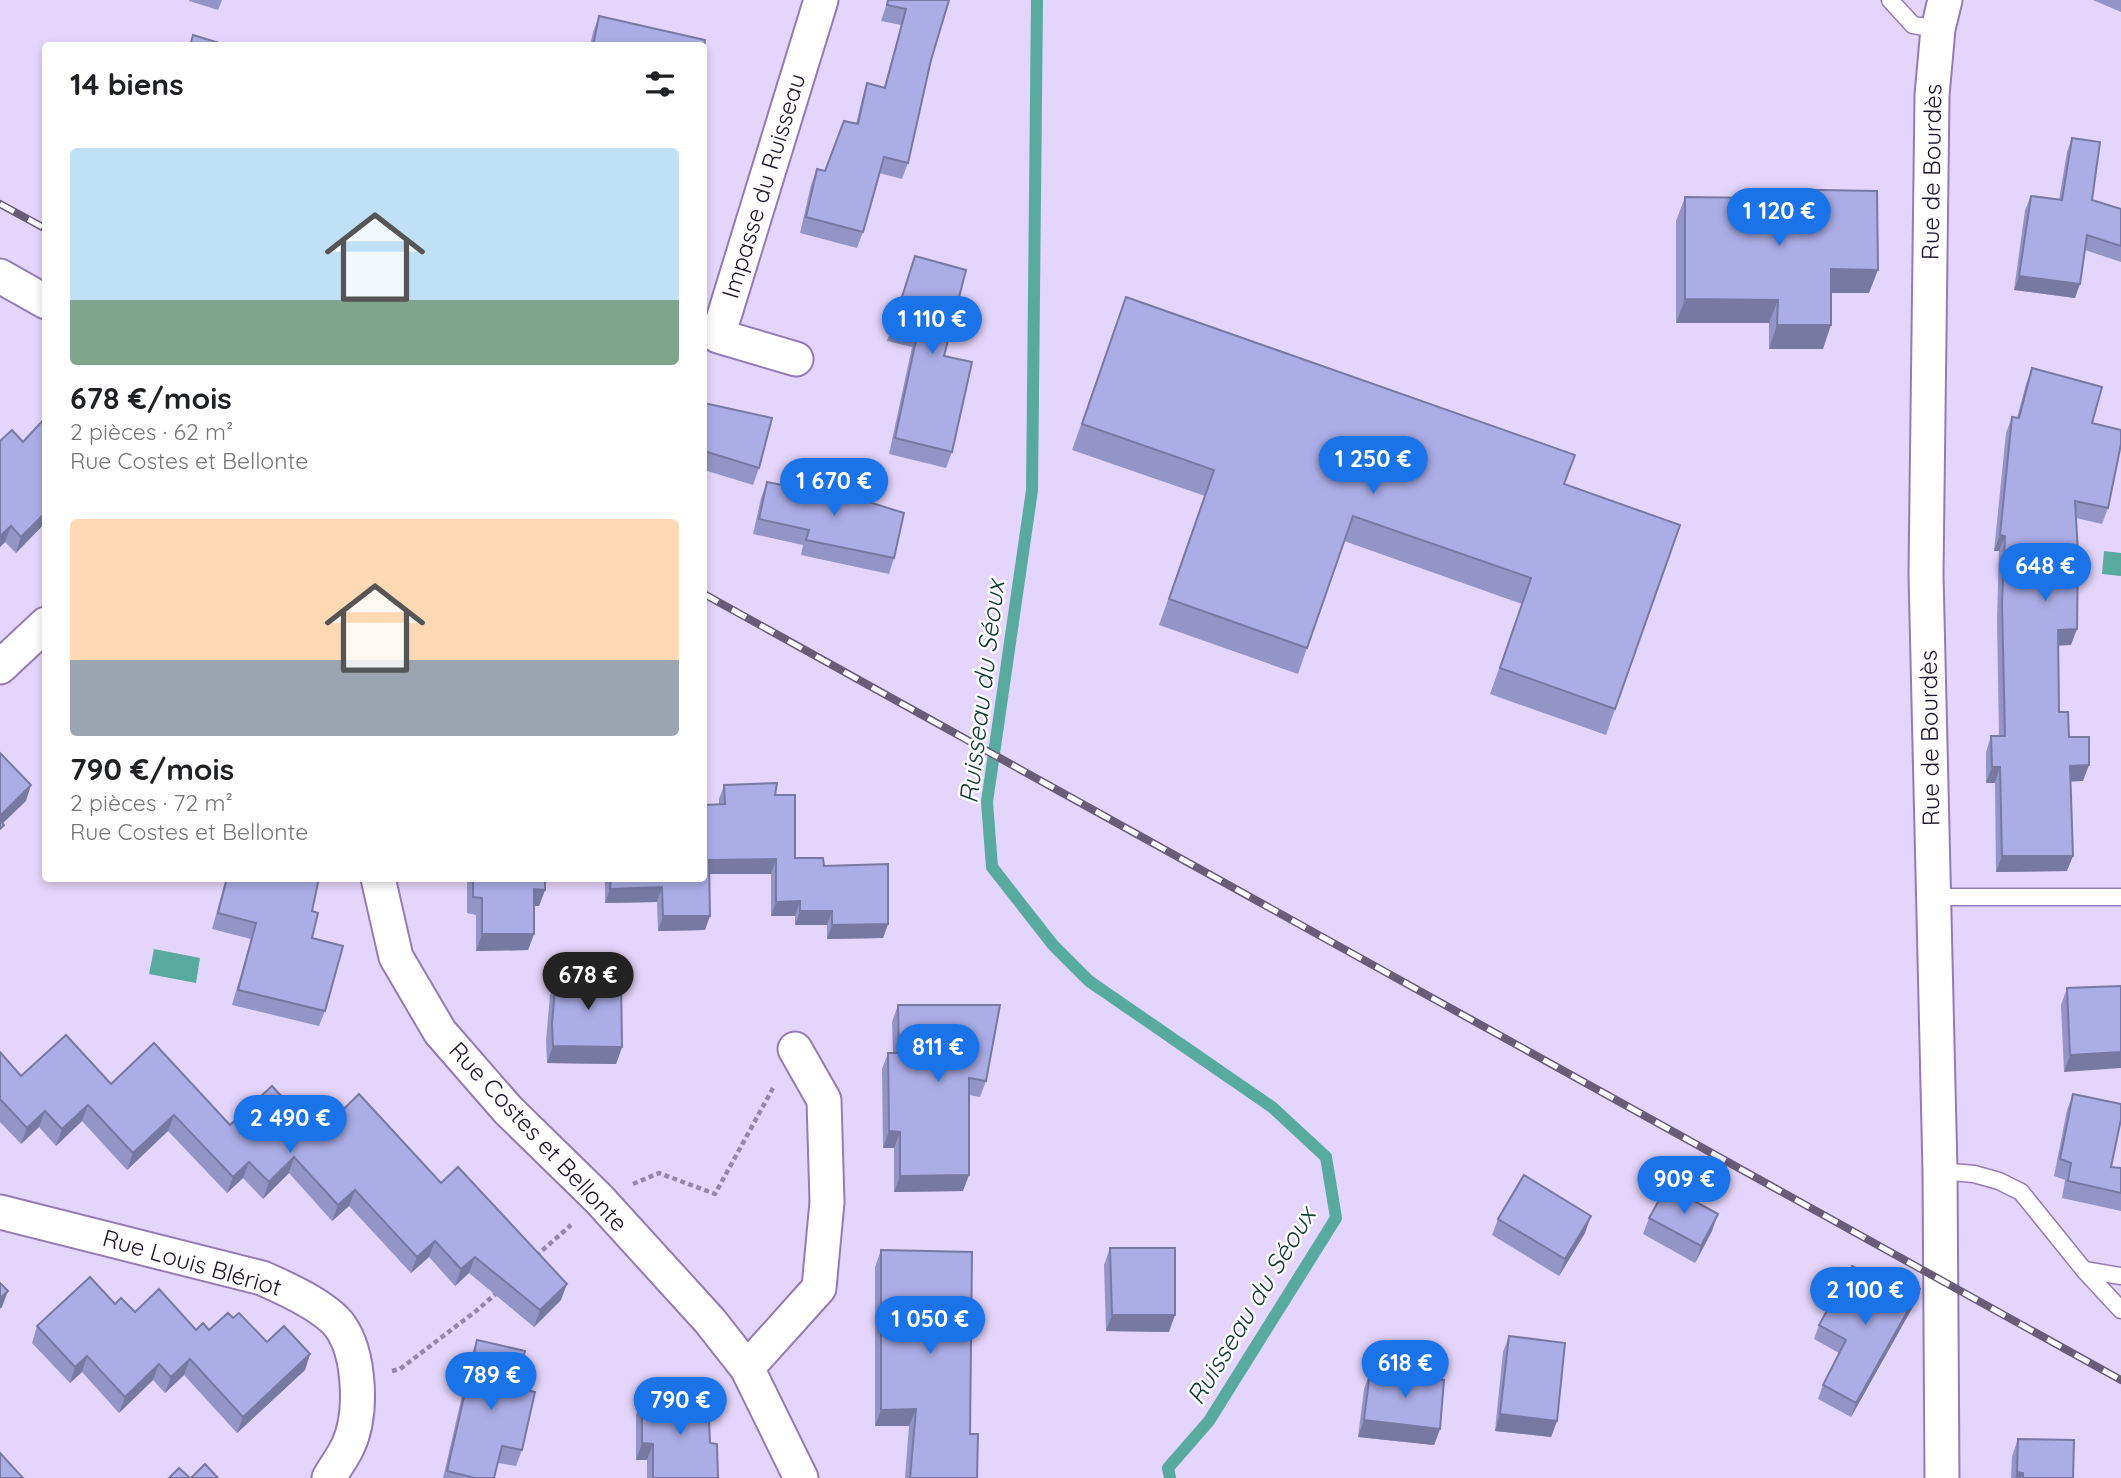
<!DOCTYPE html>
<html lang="fr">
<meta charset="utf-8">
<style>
:root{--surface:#fff;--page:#f6f6f6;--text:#202124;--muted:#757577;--accent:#1a73e8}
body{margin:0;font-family:Quicksand,sans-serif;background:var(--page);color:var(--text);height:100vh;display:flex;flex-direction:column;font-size:26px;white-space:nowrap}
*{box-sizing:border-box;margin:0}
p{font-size:23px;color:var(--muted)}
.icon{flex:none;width:38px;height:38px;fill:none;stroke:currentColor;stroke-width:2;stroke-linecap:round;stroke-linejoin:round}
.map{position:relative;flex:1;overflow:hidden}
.details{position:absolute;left:42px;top:42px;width:665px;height:840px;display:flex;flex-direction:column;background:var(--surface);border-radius:7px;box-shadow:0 4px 10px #0003}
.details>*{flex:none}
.price{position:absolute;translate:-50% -60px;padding:0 16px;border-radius:24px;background:var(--accent);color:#fff;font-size:23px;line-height:46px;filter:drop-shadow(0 2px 4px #0008)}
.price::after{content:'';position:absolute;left:50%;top:42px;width:21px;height:16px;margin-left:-10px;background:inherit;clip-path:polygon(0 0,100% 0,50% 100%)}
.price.current{background:#222;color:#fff}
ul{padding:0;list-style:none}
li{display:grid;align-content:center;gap:14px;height:371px;padding:0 28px}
li span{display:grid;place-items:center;height:217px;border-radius:7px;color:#555}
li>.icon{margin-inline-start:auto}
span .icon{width:126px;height:126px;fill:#fffc;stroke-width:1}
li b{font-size:30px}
h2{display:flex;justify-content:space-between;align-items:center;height:84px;padding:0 28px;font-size:30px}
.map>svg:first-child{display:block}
.water{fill:#58aa9e}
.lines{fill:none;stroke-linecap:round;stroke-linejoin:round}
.stream{stroke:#58aa9e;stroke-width:12}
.lane-casing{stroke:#947bb6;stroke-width:19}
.street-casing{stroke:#947bb6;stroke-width:37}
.path{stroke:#9487a7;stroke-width:4.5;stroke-dasharray:5 3.5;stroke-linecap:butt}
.lane{stroke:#fff;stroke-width:16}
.street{stroke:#fff;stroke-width:33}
.rail-casing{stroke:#685c79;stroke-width:8}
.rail{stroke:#fefefe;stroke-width:5;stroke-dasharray:16;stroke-linecap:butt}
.wall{fill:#9395c7}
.shaded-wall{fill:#7879a2}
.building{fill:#abade7;stroke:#7879a2;stroke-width:2}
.labels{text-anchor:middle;stroke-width:5;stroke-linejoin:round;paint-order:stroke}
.street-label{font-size:24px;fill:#1d132a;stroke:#fefefe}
.water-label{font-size:26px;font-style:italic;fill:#123a34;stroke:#fefefe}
</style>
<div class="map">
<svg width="2121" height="1478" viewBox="0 0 2121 1478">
<rect width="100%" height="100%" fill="#e4d5fc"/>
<!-- water -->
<g class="water">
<polygon points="2104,551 2121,553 2121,576 2102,574"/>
<polygon points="154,949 200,958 196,983 149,974"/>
</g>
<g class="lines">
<!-- stream -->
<polyline class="stream" points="1037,0 1032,490 987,802 992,867 1053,945 1089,981 1272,1107 1326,1157 1336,1218 1209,1421 1168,1468 1170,1478"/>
<!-- lane casing -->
<g class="lane-casing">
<g id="lane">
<polyline points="1890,0 1913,25 1938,29"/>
<polyline points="1933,897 2121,897"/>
<polyline points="1940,1171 1974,1174 1999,1181 2021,1192 2084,1270 2121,1310"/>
<polyline points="2084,1270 2121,1276"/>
</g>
</g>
<!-- street casing -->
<g class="street-casing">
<g id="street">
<polyline points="0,276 46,302"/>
<polyline points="796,359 718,336 821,0"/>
<polyline points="0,667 46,624"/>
<polyline points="378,878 396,957 440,1032 508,1110 599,1199 710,1321 747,1368 801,1478"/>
<path d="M0,1212L262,1278C285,1288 325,1306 340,1326C360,1354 363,1414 348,1446C343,1457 335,1467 329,1478"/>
<polyline points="747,1368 819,1288 827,1202 824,1100 795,1049"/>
<polyline points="1942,1478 1940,1171 1926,574 1932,95 1938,29 1945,0"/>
</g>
</g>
<!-- path -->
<g class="path">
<polyline points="633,1184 659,1173 715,1194 773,1088"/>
<polyline points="536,1256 571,1225"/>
<polyline points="392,1371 400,1369 476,1311 499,1291"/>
</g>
<!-- lane -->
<use href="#lane" class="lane"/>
<!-- street -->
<use href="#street" class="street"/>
<!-- rail casing -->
<g class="rail-casing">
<g id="rail">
<polyline points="0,204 46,229"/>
<polyline points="704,594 2121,1380"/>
</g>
</g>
<!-- rail -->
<use href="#rail" class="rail"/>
</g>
<!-- wall -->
<g class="wall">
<polygon points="189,0 222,0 218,10 189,1"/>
<polygon points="888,0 949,0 931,60 908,163 902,179 879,173 863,232 857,248 800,233 811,185 817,169 825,171 856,124 862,99 867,83 884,87 901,25 881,21"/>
<polygon points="2093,0 2121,0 2121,12"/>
<polygon points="599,16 704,46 590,46 593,32"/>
<polygon points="2072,138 2092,200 2121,209 2121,262 2085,250 2075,298 2014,290 2025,210 2031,196 2059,200 2067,152"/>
<polygon points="1760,189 1869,293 1831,293 1823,349 1769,349 1769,323 1676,323 1676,221 1685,197 1757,198"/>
<polygon points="915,256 944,356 952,452 946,468 889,454 912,347 887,341"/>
<polygon points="1126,297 1564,484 1680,525 1606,735 1490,694 1522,604 1344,541 1298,674 1159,625 1205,496 1072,450"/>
<polygon points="2032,368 2092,423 2108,508 2102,524 2076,518 2071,645 2058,645 2059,712 2069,737 2083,781 2070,781 2067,871 1996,872 1995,783 1986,783 1986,752 1991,736 1999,736 1997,619 1999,551 1994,551 2006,433 2012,417 2017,418 2026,384"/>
<polygon points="704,403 759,468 753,485 704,470"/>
<polygon points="0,441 46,522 16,553 5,542 0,547"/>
<polygon points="767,482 816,492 818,486 894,558 889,574 801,555 803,545 753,534 761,498"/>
<polygon points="724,785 775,795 795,858 824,866 888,924 883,938 827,939 827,925 795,925 795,916 771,916 771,874 709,874 705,930 658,931 657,902 605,903 605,878 704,878 719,804 719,799"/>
<polygon points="226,878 319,878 312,911 312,938 325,1011 319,1026 232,1005 251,939 212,929"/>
<polygon points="467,878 545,878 545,890 539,906 534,906 534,934 528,950 476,951 476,915 467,913"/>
<polygon points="556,978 622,1047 616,1064 547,1063 546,1041 550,995"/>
<polygon points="2121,986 2064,1072 2061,1005 2067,988"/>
<polygon points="898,1005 986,1081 980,1097 969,1095 963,1191 894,1192 894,1148 883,1148 882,1069 888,1053 893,1053 892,1022"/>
<polygon points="0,1052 21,1076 111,1084 230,1125 317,1135 441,1183 561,1300 534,1327 469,1273 455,1286 429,1257 411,1273 349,1206 332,1221 289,1173 263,1199 243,1178 227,1193 168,1131 127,1170 82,1121 56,1146 39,1127 21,1144 0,1122"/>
<polygon points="2073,1094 2111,1167 2121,1168 2121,1211 2062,1198 2065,1180 2054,1176 2067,1110"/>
<polygon points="1649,1218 1712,1231 1695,1263 1643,1234"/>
<polygon points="1498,1219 1585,1233 1559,1276 1492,1235"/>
<polygon points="1110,1248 1169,1332 1106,1331 1104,1265"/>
<polygon points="881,1250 970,1434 977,1478 905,1478 909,1426 875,1426 875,1267"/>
<polygon points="1915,1303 1851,1417 1818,1399 1823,1385 1839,1353 1814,1339 1819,1325"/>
<polygon points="115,1304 135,1312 196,1330 209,1330 233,1318 267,1342 310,1354 305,1370 237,1433 184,1375 165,1393 153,1380 119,1413 82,1372 70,1383 32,1343 37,1326"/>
<polygon points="1509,1336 1557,1421 1551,1437 1495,1431 1503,1352"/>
<polygon points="477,1340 515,1387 522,1450 516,1466 498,1463 494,1478 443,1478 471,1357"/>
<polygon points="1370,1372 1440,1429 1434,1445 1358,1437 1364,1389"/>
<polygon points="642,1398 710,1443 718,1478 647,1478 647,1460 636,1460 636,1415"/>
<polygon points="2018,1439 2073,1478 2011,1478 2012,1456"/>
</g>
<!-- shaded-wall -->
<g class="shaded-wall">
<polygon points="1831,269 1878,270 1869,293 1823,293"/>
<polygon points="2019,276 2080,284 2075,298 2014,290"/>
<polygon points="1685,299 1778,300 1769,323 1676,323"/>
<polygon points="1777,325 1831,325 1823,349 1769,349"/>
<polygon points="46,512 46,522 16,553 21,537"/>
<polygon points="11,526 5,542 0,547 0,536"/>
<polygon points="2000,535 2005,536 1999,551 1994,551"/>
<polygon points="2077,629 2071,645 2052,646 2058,630"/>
<polygon points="2089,765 2083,781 2064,782 2070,766"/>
<polygon points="1992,767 2000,767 1995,783 1986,783"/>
<polygon points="31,785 26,801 0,826 0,816"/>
<polygon points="2002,856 2073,856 2067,871 1996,872"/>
<polygon points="776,859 771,874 704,874 709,860"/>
<polygon points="662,887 657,902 605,903 610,889"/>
<polygon points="534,889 545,890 539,906 528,906"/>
<polygon points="800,901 795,916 771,916 776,902"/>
<polygon points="800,911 832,911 827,925 795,925"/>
<polygon points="663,916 710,916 705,930 658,931"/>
<polygon points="888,924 883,938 827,939 832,925"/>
<polygon points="482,934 534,934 528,950 476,951"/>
<polygon points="553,1046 622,1047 616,1064 547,1063"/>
<polygon points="2121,1052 2121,1068 2064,1072 2070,1055"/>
<polygon points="88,1105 82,1121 56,1146 62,1129"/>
<polygon points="45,1111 39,1127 21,1144 27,1128"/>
<polygon points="174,1115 168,1131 127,1170 133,1153"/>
<polygon points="889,1131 900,1132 894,1148 883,1148"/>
<polygon points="294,1157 289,1173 263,1199 269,1182"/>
<polygon points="249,1162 243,1178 227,1193 233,1177"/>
<polygon points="969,1175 963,1191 894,1192 900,1176"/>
<polygon points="355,1190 349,1206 332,1221 338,1205"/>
<polygon points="1718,1214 1712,1231 1695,1263 1701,1246"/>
<polygon points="1591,1216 1585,1233 1559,1276 1565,1259"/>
<polygon points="435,1241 429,1257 411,1273 417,1257"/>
<polygon points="475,1257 469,1273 455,1286 461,1269"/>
<polygon points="567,1284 561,1300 534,1327 540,1310"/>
<polygon points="1920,1289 1915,1303 1851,1417 1856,1403"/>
<polygon points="8,1291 2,1307 0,1309 0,1298"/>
<polygon points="1112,1315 1175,1315 1169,1332 1106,1331"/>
<polygon points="310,1354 305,1370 237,1433 243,1417"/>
<polygon points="87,1356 82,1372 70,1383 75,1367"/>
<polygon points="190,1359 184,1375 165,1393 171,1377"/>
<polygon points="159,1364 153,1380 119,1413 125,1397"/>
<polygon points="916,1409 909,1426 875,1426 881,1410"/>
<polygon points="1500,1414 1557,1421 1551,1437 1495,1431"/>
<polygon points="1364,1420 1440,1429 1434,1445 1358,1437"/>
<polygon points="642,1443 653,1444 647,1460 636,1460"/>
<polygon points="2017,1472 2023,1473 2021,1478 2015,1478"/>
</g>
<!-- building -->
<g class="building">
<polygon points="888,0 949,0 931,60 908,163 884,157 863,232 806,217 817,169 825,171 844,121 858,124 867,83 885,88 906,9 887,5"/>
<polygon points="599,16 705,40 704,46 593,46"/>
<polygon points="193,35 229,46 190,46"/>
<polygon points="2072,138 2100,142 2092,200 2121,209 2121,246 2087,235 2080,284 2019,276 2031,196 2062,200"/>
<polygon points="1760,189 1877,191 1878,270 1831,269 1831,325 1777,325 1778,300 1685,299 1685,197 1760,198"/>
<polygon points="915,256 966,270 944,356 972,362 952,452 895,438 918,331 893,325"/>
<polygon points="1126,297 1575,455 1564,484 1680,525 1615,709 1500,668 1531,578 1353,516 1307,648 1169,599 1214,470 1082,424"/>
<polygon points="2032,368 2102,387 2092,423 2121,430 2121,444 2108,508 2075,501 2078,553 2077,629 2058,630 2059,712 2068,712 2069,737 2089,737 2089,765 2070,766 2073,856 2002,856 2000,767 1992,767 1991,736 2005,736 2002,603 2005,536 2000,535 2012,417 2019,418"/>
<polygon points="704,403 772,418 759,468 704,451"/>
<polygon points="46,417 46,512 21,537 11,526 0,536 0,441 12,430 23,442"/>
<polygon points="767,482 817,492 818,486 904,513 894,558 806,540 809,530 759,519"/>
<polygon points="0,753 31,785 0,816"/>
<polygon points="777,783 775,795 795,795 795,858 823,858 824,866 888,864 888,924 832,925 832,911 800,911 800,901 776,902 776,859 709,860 710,916 663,916 662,887 610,889 611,878 704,878 704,805 725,804 724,785"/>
<polygon points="0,821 4,825 0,829"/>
<polygon points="227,878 319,878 312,911 318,913 312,938 343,946 325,1011 238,990 256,923 218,913"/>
<polygon points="473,878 545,878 545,890 534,889 534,934 482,934 482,898 473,897"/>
<polygon points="621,977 622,1047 553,1046 552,1024 556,978"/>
<polygon points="2121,986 2121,1052 2070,1055 2067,988"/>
<polygon points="898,1005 1000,1005 986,1081 969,1078 969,1175 900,1176 900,1132 889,1131 888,1053 899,1053"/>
<polygon points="66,1035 111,1084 154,1043 230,1125 272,1086 317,1135 359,1094 441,1183 458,1167 567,1284 540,1310 475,1257 461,1269 435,1241 417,1257 355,1190 338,1205 294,1157 269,1182 249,1162 233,1177 174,1115 133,1153 88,1105 62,1129 45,1111 27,1128 0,1099 0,1052 21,1076"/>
<polygon points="2073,1094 2121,1104 2121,1119 2111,1167 2121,1168 2121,1193 2068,1181 2071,1163 2060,1159"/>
<polygon points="1524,1175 1591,1216 1565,1259 1498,1219"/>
<polygon points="1667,1186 1718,1214 1701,1246 1649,1218"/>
<polygon points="1110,1248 1175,1248 1175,1315 1112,1315"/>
<polygon points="881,1250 972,1252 970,1434 978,1434 977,1478 910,1478 916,1409 881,1410"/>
<polygon points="1852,1266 1880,1281 1886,1270 1920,1289 1856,1403 1823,1385 1846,1340 1819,1325"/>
<polygon points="90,1277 115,1304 121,1298 135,1312 159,1289 196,1330 203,1323 209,1330 228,1313 233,1318 239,1313 267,1342 284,1326 310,1354 243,1417 190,1359 171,1377 159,1364 125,1397 87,1356 75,1367 37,1326"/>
<polygon points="0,1283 8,1291 0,1298"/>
<polygon points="1509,1336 1565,1343 1557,1421 1500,1414"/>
<polygon points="477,1340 525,1351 515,1387 535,1392 522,1450 502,1446 494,1478 475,1478 447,1471"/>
<polygon points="1370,1372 1444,1380 1440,1429 1364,1420"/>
<polygon points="708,1396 710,1443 717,1444 718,1478 653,1478 653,1444 642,1443 642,1398"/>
<polygon points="2018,1439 2074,1440 2073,1478 2023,1478 2023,1473 2017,1472"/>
<polygon points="0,1453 23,1478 0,1478"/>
<polygon points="205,1464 218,1478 191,1478"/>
<polygon points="179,1468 190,1478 169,1478"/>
</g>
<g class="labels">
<!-- street labels -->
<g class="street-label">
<text transform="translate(1932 172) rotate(-89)" y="8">Rue de Bourdès</text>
<text transform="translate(764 186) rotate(-73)" y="8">Impasse du Ruisseau</text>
<text transform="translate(1930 738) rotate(-91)" y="8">Rue de Bourdès</text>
<text transform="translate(538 1137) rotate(47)" y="8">Rue Costes et Bellonte</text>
<text transform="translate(192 1263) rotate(16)" y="8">Rue Louis Blériot</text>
</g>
<!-- water labels -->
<g class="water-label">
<text transform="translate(982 692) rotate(-83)" y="9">Ruisseau du Séoux</text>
<text transform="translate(1251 1306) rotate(-59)" y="9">Ruisseau du Séoux</text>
</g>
</g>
</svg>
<b class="price" style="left:1779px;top:248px">1 120 €</b>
<b class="price" style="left:932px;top:356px">1 110 €</b>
<b class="price" style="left:1373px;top:496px">1 250 €</b>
<b class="price" style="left:834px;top:518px">1 670 €</b>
<b class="price" style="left:2045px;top:603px">648 €</b>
<b class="price current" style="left:588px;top:1012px">678 €</b>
<b class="price" style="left:938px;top:1084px">811 €</b>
<b class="price" style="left:290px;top:1155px">2 490 €</b>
<b class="price" style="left:1684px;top:1216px">909 €</b>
<b class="price" style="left:1865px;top:1327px">2 100 €</b>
<b class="price" style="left:930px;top:1356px">1 050 €</b>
<b class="price" style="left:1405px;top:1400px">618 €</b>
<b class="price" style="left:491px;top:1412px">789 €</b>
<b class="price" style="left:680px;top:1437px">790 €</b>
<section class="details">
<h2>14 biens<svg class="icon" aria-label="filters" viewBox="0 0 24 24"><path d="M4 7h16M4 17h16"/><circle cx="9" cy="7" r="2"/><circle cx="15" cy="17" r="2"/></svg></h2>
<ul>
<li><span style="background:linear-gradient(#bfe0f5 70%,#7fa58c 0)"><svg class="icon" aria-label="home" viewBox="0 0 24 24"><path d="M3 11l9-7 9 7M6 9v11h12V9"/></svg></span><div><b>678 €/mois</b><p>2 pièces · 62 m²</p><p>Rue Costes et Bellonte</p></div></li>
<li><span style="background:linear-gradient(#ffd9b3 65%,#9aa5b1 0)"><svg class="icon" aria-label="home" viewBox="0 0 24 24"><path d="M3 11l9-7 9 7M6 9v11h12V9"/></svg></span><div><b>790 €/mois</b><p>2 pièces · 72 m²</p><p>Rue Costes et Bellonte</p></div></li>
</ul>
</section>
</div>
